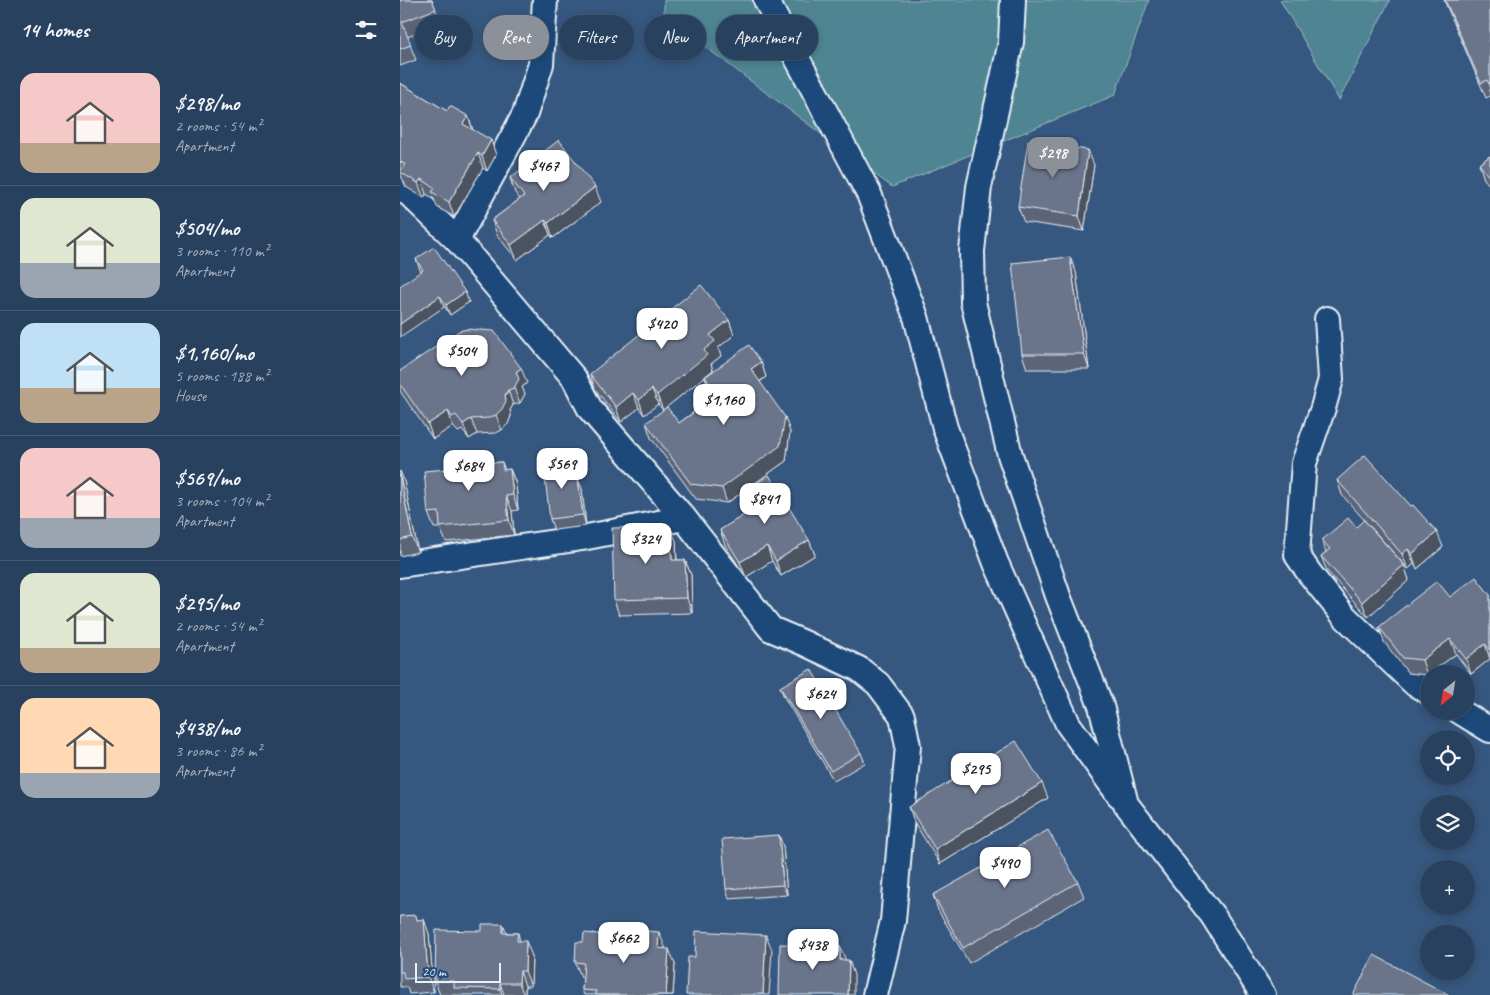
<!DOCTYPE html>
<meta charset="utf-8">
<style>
:root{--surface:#28415f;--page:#304865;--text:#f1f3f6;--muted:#a5afbd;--line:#445a74;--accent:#8c9099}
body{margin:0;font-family:Caveat,sans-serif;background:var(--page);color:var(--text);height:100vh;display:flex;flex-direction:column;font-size:19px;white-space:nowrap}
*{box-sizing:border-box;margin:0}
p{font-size:16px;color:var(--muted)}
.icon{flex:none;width:28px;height:28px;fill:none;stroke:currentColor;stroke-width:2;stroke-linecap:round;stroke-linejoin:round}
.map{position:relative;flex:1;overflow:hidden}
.side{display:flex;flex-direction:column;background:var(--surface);width:400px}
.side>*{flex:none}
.banner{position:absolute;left:15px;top:15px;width:475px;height:45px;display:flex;gap:10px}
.needle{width:32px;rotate:210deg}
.fabs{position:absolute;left:1020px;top:665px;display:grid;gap:10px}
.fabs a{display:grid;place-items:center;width:55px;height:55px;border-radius:50%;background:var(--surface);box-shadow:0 2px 8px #0003,0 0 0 1px var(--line);font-size:25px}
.scale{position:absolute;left:15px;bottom:12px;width:86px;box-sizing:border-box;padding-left:5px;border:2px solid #e8f1f8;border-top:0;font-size:14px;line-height:18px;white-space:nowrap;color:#e8f1f8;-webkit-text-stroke:4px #1f4a7a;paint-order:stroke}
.price{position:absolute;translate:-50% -42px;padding:0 11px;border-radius:10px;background:#fff;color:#222;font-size:16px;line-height:32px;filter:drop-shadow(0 1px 2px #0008)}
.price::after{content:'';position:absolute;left:50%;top:30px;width:15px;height:11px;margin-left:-8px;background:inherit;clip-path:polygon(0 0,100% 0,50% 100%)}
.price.active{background:var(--accent);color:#fff}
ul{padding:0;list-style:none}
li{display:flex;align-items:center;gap:15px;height:125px;padding:0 20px}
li+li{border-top:1px solid var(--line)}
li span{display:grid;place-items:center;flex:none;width:140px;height:100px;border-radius:15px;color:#555}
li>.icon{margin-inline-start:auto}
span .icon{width:60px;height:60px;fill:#fffc;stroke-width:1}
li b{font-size:21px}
h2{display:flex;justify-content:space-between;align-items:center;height:60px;padding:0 20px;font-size:21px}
.chip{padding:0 18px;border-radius:22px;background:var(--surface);box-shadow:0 2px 8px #0003,0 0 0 1px var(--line);font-size:18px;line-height:45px}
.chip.active{background:var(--accent);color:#fff}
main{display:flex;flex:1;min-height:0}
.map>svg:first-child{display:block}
.green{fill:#4f8592;stroke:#9cbbc5}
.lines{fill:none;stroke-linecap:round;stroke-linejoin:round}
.minor-casing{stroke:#e8f1f8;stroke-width:28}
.minor{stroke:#1f4a7a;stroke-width:24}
.wall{fill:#5c6578;stroke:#e8f1f8}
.shaded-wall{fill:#4b5261;stroke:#e8f1f8}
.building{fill:#6b758b;stroke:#e8f1f8}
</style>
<main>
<section class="side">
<h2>14 homes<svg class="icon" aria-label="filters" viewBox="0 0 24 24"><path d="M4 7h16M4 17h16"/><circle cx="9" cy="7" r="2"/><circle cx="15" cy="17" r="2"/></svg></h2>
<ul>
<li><span style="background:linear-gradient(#f6c9c9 70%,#b9a48a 0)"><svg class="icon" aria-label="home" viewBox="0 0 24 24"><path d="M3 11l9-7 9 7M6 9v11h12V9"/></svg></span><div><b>$298/mo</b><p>2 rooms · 54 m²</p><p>Apartment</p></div></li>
<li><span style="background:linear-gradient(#dfe7d0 65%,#9aa5b1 0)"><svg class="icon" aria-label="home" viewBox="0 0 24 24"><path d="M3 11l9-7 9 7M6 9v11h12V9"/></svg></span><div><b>$504/mo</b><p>3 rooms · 110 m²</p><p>Apartment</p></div></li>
<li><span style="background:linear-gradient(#bfe0f5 65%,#b9a48a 0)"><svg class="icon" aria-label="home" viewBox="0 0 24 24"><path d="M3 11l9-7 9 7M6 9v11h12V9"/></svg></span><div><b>$1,160/mo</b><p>5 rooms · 188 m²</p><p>House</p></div></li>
<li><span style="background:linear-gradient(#f6c9c9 70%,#9aa5b1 0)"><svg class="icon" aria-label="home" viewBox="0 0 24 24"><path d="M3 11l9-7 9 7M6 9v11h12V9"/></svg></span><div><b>$569/mo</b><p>3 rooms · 104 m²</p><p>Apartment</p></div></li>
<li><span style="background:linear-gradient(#dfe7d0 75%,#b9a48a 0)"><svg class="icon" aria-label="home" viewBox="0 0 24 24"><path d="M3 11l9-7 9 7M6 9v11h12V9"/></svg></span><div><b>$295/mo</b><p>2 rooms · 54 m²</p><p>Apartment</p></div></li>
<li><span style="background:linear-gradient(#ffd9b3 75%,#9aa5b1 0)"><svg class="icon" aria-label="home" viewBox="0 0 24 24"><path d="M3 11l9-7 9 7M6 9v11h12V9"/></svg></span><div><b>$438/mo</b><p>3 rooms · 86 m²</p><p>Apartment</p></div></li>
</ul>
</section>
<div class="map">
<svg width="1090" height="995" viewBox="0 0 1090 995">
<rect width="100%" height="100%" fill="#36577f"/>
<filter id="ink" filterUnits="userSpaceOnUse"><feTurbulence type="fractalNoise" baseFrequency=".02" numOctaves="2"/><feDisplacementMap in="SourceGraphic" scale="10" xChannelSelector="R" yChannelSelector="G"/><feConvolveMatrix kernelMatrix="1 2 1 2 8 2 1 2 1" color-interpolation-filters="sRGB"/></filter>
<g filter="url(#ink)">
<!-- green -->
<g class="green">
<polygon points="264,0 749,0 715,95 492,187 264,16"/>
<polygon points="880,0 990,0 939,100"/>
</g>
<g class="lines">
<!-- minor casing -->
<g class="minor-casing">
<g id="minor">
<polyline points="366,0 469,194 516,317 545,428 596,563 668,724 719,795"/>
<polyline points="613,0 611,42 579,187 572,251 573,302 610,455 658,596 701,706 726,804 813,916 863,995"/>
<polyline points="0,185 57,240 174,378 190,409 284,518 371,629 404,643 459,669 478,684 502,716 508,746 493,921 475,995"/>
<polyline points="57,240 125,114 141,64 145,0"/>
<polyline points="927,319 931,379 923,408 904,463 897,555 910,574 944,616 1015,684 1029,692"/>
<polyline points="0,565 182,538 284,518"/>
<polyline points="1059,711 1090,730"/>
</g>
</g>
<!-- minor -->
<use href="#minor" class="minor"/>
</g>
<!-- wall -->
<g class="wall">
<polygon points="0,0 32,0 41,24 7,37 16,60 0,66"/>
<polygon points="1044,0 1090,0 1090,96 1086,98"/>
<polygon points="0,83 47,111 68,116 73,130 96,155 87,171 83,168 54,217 37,207 34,199 26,194 24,198 6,187 0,173"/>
<polygon points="1090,156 1090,186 1084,179 1079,164"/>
<polygon points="694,165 684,231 624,222 618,207"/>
<polygon points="110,178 201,202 153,238 150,235 117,260 97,235 92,220 120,199 115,193"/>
<polygon points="16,259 69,302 50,315 20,270"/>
<polygon points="676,272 689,369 627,369 622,354"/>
<polygon points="329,320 334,335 318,348 321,356 311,364 313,370 263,410 258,404 244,415 239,408 221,422 195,389 190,374"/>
<polygon points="361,362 366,377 360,382 390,432 386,461 327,503 296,499 251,438 246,423 279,423 314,397 310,392 305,377"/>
<polygon points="0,371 127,383 122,387 125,394 120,403 113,405 110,410 111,416 108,424 102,430 96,433 77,434 69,439 62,430 58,432 53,426 33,439 0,391"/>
<polygon points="170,459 174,469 175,480 182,489 186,526 154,530 150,519"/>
<polygon points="102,462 105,470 110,469 116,484 118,510 112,511 114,535 46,542 40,528 34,528 28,513 58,468"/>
<polygon points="0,471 4,481 18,552 0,556"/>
<polygon points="937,480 1011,506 1043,547 1017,569 1014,564 1008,569 942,495"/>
<polygon points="348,489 409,540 415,555 381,576 372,561 346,577 325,545 320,530 356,508 353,504"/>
<polygon points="270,526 276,541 277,560 285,560 291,575 292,613 219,615 214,600"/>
<polygon points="956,527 1004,565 1009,580 968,617 927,571 921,556 926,552 922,540"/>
<polygon points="1090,595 1090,659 1071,674 1056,654 1027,675 1008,673 984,642 979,627 1050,597"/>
<polygon points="380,687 461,753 465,763 434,781 384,697"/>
<polygon points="648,798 540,864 514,822 509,807"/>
<polygon points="383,846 387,895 329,899 326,889"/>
<polygon points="678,882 684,897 569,963 538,910 533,895"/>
<polygon points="0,916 18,920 29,934 34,992 9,994 7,987 0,987"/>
<polygon points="103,924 107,933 118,933 120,941 132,956 131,986 125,986 125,995 40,995 35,981 82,931"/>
<polygon points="223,936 265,947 265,949 275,964 273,995 184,995 182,990 183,977 181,977 175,962 183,942"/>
</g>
<!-- shaded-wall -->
<g class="shaded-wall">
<polygon points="68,116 73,131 63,124"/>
<polygon points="91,140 96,155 87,171 82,156"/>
<polygon points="688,150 694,165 684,231 679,216"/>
<polygon points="78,153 83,168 54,217 49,202"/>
<polygon points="21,179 26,194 24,198 18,183"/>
<polygon points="195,187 201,202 153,238 148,223"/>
<polygon points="145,220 150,235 117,260 111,245"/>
<polygon points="670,257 676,272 689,369 684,354"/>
<polygon points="65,292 69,302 50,315 46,305"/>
<polygon points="40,296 44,307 0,337 0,324"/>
<polygon points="329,320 334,335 318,348 321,356 311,364 313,370 263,410 257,395 310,335"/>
<polygon points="361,362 366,377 356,384 351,369"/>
<polygon points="121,368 127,383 122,387 125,394 120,403 114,388 116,372"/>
<polygon points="252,389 258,404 244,415 239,400"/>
<polygon points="108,390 113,405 110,410 111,416 108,424 102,430 96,415"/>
<polygon points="233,393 239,408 221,422 216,407"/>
<polygon points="48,411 53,426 33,439 28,424"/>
<polygon points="385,417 390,432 386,461 327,503 322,488"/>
<polygon points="71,419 77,434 69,439 63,424"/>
<polygon points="170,459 174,469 177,490 173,480"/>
<polygon points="110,469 116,484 118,510 113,495"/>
<polygon points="0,471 4,481 18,552 12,537 0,475"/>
<polygon points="178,479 182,489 186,526 183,515"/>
<polygon points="106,496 112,511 114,535 109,520"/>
<polygon points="270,526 276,541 277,575 272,560"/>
<polygon points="1037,532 1043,547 1017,569 1012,554"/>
<polygon points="409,540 415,555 381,576 376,561"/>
<polygon points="367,546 372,561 346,577 340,562"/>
<polygon points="1008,549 1014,564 1008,569 1002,554"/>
<polygon points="285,560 291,575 292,613 287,598"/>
<polygon points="1004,565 1009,580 968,617 962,602"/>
<polygon points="1050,639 1056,654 1027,675 1022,660"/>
<polygon points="1085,644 1090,659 1071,674 1066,659"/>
<polygon points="642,783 648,798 540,864 535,849"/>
<polygon points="379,835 383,846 387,895 383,885"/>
<polygon points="24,919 29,934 34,992 28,977"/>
<polygon points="103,924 109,939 103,933"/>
<polygon points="259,932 265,947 264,963 258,948"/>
<polygon points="366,935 372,950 369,995 363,995 363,994"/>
<polygon points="126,941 132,956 131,986 125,971"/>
<polygon points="440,946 446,961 440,960"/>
<polygon points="269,949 275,964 273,995 266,995"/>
<polygon points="449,960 454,975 454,995 448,995"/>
<polygon points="120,971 125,986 125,995 124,995 119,983"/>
<polygon points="100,983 104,995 102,995 100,989"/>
</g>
<!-- building -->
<g class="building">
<polygon points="0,0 32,0 36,9 2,22 11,45 0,49"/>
<polygon points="1045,0 1090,0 1090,83 1089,84 1087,80 1081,83"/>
<polygon points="0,83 47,111 50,106 68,116 63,124 91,140 82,156 78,153 49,202 32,192 35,188 21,179 18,183 0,172 5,164 0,162"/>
<polygon points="159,140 195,187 148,223 145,220 111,245 92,220 124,196 110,178"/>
<polygon points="628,141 688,150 679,216 618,207"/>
<polygon points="1090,156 1090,178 1079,164"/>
<polygon points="34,247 65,292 46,305 40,296 0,324 0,286 23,270 16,259"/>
<polygon points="670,257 684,354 622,354 612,263"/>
<polygon points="301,285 329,320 310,335 315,341 304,350 307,355 257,395 252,389 239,400 233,393 216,407 190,374"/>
<polygon points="67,329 94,331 121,368 116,372 119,379 114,388 108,390 105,395 106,401 102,409 96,415 90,418 71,419 63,424 56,415 52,417 48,411 28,424 0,384 0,371 59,331"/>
<polygon points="349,345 361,362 351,369 385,417 380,446 322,488 291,484 246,423 267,407 279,423 318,395 305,377"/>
<polygon points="85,454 86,463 102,462 103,470 110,469 113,495 106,496 109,520 40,527 39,512 28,513 24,471 58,468 57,457"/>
<polygon points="965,455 1011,506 1013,505 1037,532 1012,554 1008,549 1002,554 937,480"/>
<polygon points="170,459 173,480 178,479 183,515 150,519 143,462"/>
<polygon points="0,475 12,537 0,540"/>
<polygon points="369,475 409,540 376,561 367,546 340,562 320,530 358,506 348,489"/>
<polygon points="948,518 956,527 964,520 1004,565 962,602 921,556 930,549 922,540"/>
<polygon points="270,526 272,560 285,560 287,598 214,600 212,528"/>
<polygon points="1076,577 1090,595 1090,650 1085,644 1066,659 1050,639 1022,660 1003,658 979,627 1037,581 1050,597"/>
<polygon points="411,669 461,753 431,771 380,687"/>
<polygon points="616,741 642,783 535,849 509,807"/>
<polygon points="648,830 678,882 563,948 533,895"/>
<polygon points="379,835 383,885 326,889 322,839"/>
<polygon points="16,915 17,920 24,919 28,977 4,979 3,972 0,972 0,916"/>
<polygon points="82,924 103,924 103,933 118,933 117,941 126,941 125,971 120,971 119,983 100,983 100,989 54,988 54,981 35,981 36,930 82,931"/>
<polygon points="223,929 259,932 258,948 269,949 266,995 196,995 196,991 182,990 184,963 175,962 176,942 183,942 184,933 223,936"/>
<polygon points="296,931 366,935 363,994 354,994 354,995 286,995 288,957 295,957"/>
<polygon points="380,944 440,946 440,960 449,960 448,995 379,995"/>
<polygon points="974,955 1049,995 953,995"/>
</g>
</g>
</svg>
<div class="fabs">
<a><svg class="needle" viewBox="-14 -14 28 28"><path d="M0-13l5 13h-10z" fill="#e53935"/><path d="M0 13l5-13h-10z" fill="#a5afbd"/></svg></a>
<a><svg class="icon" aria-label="locate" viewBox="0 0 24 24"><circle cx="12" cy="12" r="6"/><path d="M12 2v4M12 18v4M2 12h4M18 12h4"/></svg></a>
<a><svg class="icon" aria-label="layers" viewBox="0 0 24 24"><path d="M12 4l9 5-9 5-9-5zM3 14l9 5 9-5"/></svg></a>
<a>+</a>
<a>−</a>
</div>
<div class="scale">20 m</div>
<b class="price active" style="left:653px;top:179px">$298</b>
<b class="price" style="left:144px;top:192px">$467</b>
<b class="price" style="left:262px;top:350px">$420</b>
<b class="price" style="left:62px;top:377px">$504</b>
<b class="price" style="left:324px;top:426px">$1,160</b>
<b class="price" style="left:162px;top:490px">$569</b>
<b class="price" style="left:69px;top:492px">$684</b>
<b class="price" style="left:365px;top:525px">$841</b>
<b class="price" style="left:246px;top:565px">$324</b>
<b class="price" style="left:421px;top:720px">$624</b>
<b class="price" style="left:576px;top:795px">$295</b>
<b class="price" style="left:605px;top:889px">$490</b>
<b class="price" style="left:224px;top:964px">$662</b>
<b class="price" style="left:413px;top:971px">$438</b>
<div class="banner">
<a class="chip">Buy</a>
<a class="chip active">Rent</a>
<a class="chip">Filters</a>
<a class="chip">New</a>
<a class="chip">Apartment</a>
</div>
</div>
</main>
